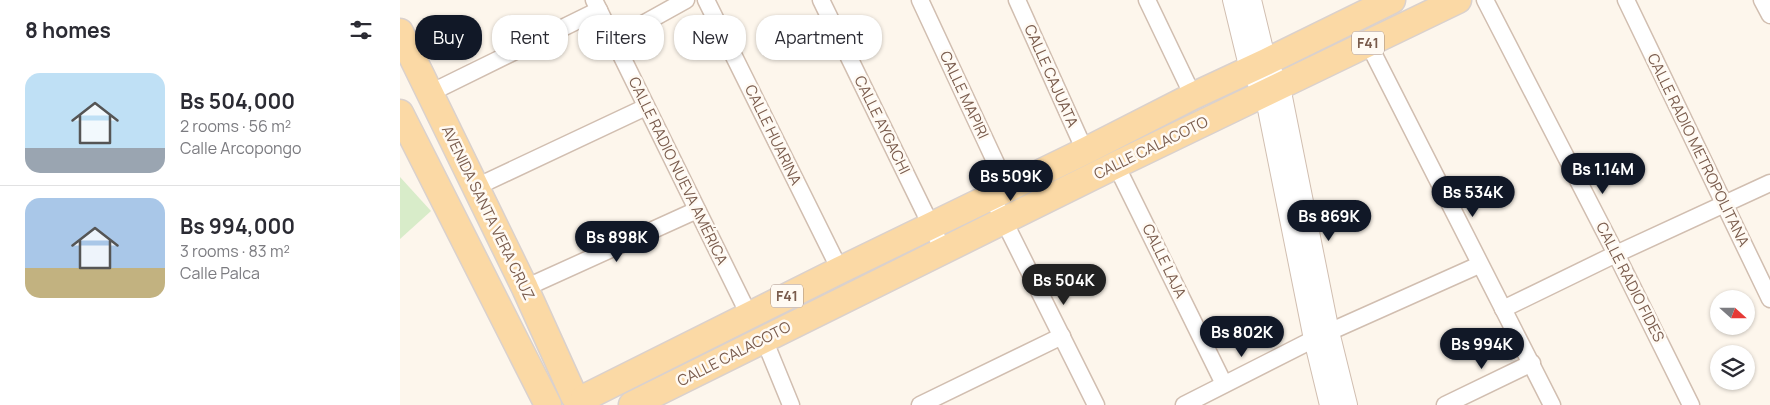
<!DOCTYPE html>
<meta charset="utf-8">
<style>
:root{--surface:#fff;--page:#f7f7f7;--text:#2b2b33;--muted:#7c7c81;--line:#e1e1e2;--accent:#111827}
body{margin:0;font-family:Manrope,sans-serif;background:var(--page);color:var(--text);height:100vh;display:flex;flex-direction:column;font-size:19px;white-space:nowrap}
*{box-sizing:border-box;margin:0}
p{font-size:16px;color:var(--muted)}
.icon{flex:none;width:28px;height:28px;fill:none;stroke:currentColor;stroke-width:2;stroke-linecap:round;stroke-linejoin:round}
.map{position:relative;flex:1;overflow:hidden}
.sheet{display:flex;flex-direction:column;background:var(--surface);width:400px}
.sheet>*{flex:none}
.top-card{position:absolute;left:15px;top:15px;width:475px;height:45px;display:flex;gap:10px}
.needle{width:32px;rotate:111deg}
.controls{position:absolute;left:1310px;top:290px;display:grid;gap:10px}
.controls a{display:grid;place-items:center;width:45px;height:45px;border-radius:50%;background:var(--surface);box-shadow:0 1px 4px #0004;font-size:25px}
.price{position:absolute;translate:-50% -42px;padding:0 11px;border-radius:18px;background:var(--accent);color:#fff;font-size:16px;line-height:32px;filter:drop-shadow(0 1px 2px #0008)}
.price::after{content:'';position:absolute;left:50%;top:30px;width:15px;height:11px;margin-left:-8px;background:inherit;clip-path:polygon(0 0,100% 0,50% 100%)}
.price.on{background:#222;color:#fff}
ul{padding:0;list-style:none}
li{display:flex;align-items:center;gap:15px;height:125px;padding:0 25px}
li+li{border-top:1px solid var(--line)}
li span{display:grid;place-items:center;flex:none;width:140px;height:100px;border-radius:15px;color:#555}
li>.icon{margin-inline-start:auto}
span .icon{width:60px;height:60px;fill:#fffc;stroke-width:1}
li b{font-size:21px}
h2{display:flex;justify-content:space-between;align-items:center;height:60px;padding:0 25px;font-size:21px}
.pill{padding:0 18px;border-radius:20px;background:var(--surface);box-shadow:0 1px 4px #0004;font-size:18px;line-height:45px}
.pill.on{background:var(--accent);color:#fff}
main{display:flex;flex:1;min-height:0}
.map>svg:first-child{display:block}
.green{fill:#d8ecc9}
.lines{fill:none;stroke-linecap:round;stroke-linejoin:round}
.minor-casing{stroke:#d1beb0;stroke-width:19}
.tertiary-casing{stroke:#d1beb0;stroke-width:22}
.primary-casing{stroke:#dad1cd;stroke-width:29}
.minor{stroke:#fff;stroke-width:16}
.tertiary{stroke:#fff;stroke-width:20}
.primary{stroke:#fbd9a5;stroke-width:26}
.labels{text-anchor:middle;stroke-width:5;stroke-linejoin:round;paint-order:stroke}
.shield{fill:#fffaf3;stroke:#a28b7f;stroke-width:1}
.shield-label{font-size:14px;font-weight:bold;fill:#7a5c4d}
.street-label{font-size:15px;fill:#7a5c4d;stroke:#fffaf3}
</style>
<main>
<section class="sheet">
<h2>8 homes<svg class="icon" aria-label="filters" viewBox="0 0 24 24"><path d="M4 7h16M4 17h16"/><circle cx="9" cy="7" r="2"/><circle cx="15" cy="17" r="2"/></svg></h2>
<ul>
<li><span style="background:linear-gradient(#bfe0f5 75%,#9aa5b1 0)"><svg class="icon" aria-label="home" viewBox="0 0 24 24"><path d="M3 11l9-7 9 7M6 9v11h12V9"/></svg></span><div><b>Bs 504,000</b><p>2 rooms · 56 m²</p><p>Calle Arcopongo</p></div></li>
<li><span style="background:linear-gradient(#a9c7e8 70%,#c2b280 0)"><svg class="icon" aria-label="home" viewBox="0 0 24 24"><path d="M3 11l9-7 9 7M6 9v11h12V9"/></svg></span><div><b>Bs 994,000</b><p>3 rooms · 83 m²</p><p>Calle Palca</p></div></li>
</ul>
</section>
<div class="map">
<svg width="1370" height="405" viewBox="0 0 1370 405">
<rect width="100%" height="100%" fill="#fdf6ec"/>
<!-- green -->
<polygon class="green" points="0,177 31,211 0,239"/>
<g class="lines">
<!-- minor casing -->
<g class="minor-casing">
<g id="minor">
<polyline points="194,0 349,315"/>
<polyline points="306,0 440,270"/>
<polyline points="421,0 543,250"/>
<polyline points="520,0 608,189"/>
<polyline points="617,0 685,151"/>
<polyline points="747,0 793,96"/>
<polyline points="1085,0 1216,254 1291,405"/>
<polyline points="1226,0 1370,299"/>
<polyline points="1362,0 1370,15"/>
<polyline points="214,40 286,0"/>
<polyline points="968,43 1152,405"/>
<polyline points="30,93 199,10"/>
<polyline points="716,165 824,384"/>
<polyline points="76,187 246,107"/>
<polyline points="592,197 696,405"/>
<polyline points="125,288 297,210"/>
<polyline points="1103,309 1216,254 1370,183"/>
<polyline points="929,332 1079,265"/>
<polyline points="364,339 391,405"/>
<polyline points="520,405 662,336"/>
<polyline points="784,405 914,339"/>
<polyline points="1045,405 1132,363"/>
</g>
</g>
<!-- tertiary casing -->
<g class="tertiary-casing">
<g id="tertiary">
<polyline points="833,0 850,70 865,94 914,339 930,405"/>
<polyline points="851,0 866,62 880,87 929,332 947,405"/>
</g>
</g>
<!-- primary casing -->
<g class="primary-casing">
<g id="primary">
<polyline points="0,32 125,288 174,396"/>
<polyline points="0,113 148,405"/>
<polyline points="184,398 440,270 685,151 793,96 866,62 992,0"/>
<polyline points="232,405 716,165 1058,0"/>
</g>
</g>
<!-- minor -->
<use href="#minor" class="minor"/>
<!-- tertiary -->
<use href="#tertiary" class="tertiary"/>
<!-- primary -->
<use href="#primary" class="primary"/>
</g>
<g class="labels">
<!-- shield labels -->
<g class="shield">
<rect x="952" y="31.5" width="32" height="23" rx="4"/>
<rect x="371" y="284.5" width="32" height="23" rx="4"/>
</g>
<g class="shield-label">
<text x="968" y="48">F41</text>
<text x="387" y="301">F41</text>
</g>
<!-- street labels -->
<g class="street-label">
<text transform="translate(651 76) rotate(66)" y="5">CALLE CAJUATA</text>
<text transform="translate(564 95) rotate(65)" y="5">CALLE MAPIRI</text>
<text transform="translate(482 125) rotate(64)" y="5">CALLE AYGACHI</text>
<text transform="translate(373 135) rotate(64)" y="5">CALLE HUARINA</text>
<text transform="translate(751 148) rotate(-26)" y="5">CALLE CALACOTO</text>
<text transform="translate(1298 150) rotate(64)" y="5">CALLE RADIO METROPOLITANA</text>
<text transform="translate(278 171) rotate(64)" y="5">CALLE RADIO NUEVA AMÉRICA</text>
<text transform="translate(88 213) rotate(64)" y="5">AVENIDA SANTA VERA CRUZ</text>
<text transform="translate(764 261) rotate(64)" y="5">CALLE LAJA</text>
<text transform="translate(1230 282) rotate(63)" y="5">CALLE RADIO FIDES</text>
<text transform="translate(334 354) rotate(-27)" y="5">CALLE CALACOTO</text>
</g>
</g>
</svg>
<div class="controls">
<a><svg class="needle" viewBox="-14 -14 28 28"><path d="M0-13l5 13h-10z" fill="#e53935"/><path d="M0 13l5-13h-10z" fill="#7c7c81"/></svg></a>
<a><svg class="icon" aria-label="layers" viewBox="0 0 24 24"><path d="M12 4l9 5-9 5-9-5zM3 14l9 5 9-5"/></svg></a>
</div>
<b class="price" style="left:1203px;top:195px">Bs 1.14M</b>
<b class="price" style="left:611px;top:202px">Bs 509K</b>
<b class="price" style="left:1073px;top:218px">Bs 534K</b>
<b class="price" style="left:929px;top:242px">Bs 869K</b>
<b class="price" style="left:217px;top:263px">Bs 898K</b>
<b class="price on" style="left:664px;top:306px">Bs 504K</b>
<b class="price" style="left:842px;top:358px">Bs 802K</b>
<b class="price" style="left:1082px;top:370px">Bs 994K</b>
<div class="top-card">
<a class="pill on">Buy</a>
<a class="pill">Rent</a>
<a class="pill">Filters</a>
<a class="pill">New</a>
<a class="pill">Apartment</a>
</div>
</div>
</main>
